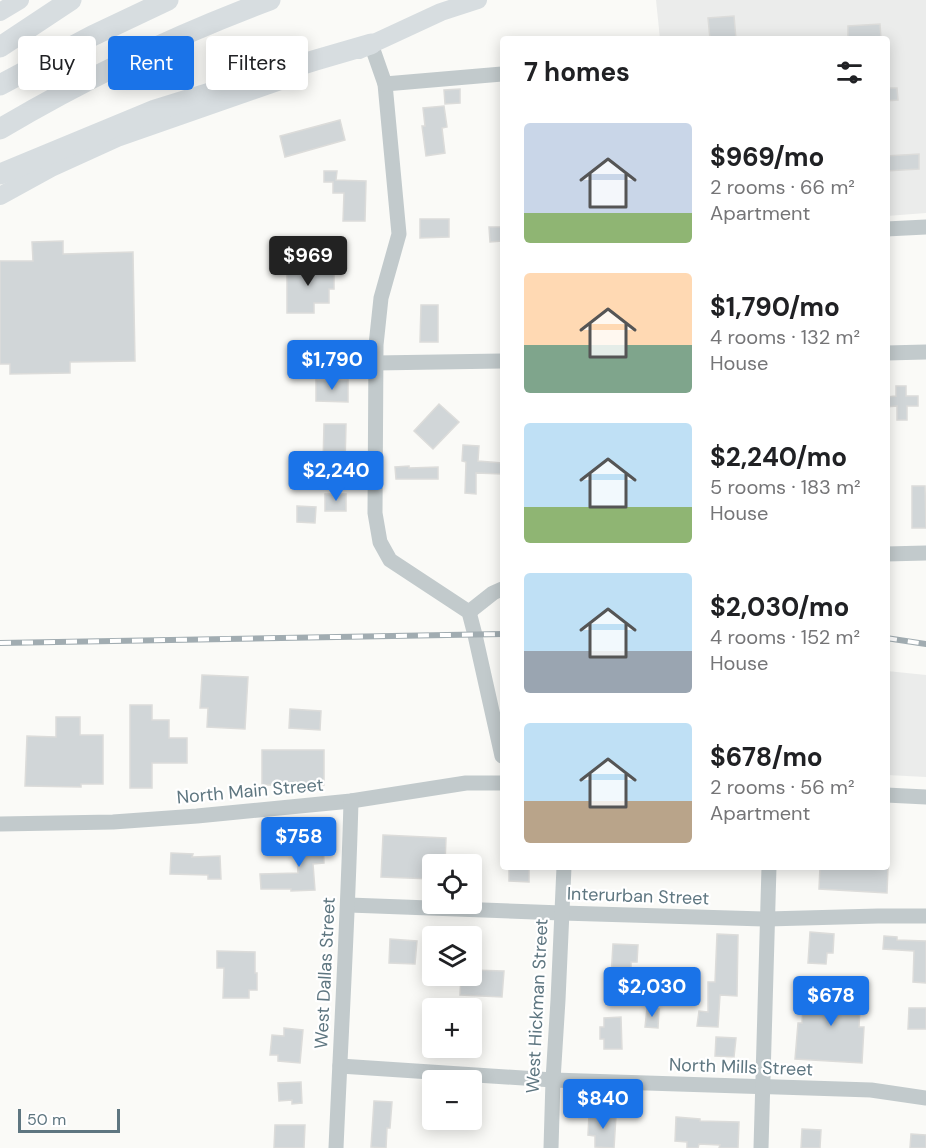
<!DOCTYPE html>
<meta charset="utf-8">
<style>
:root{--surface:#fff;--page:#f6f6f6;--text:#202124;--muted:#757577;--accent:#1a73e8}
body{margin:0;font-family:"DM Sans",sans-serif;background:var(--page);color:var(--text);height:100vh;display:flex;flex-direction:column;font-size:22px;white-space:nowrap}
*{box-sizing:border-box;margin:0}
p{font-size:20px;color:var(--muted)}
.icon{flex:none;width:33px;height:33px;fill:none;stroke:currentColor;stroke-width:2;stroke-linecap:round;stroke-linejoin:round}
.map{position:relative;flex:1;overflow:hidden}
.panel{position:absolute;left:500px;top:36px;width:390px;height:834px;display:flex;flex-direction:column;background:var(--surface);border-radius:6px;box-shadow:0 3px 15px #0003}
.panel>*{flex:none}
.banner{position:absolute;left:18px;top:36px;width:392px;height:54px;display:flex;gap:12px}
.buttons{position:absolute;left:422px;top:854px;display:grid;gap:12px}
.buttons a{display:grid;place-items:center;width:60px;height:60px;border-radius:6px;background:var(--surface);box-shadow:0 3px 15px #0003;font-size:30px}
.scale{position:absolute;left:18px;bottom:15px;width:102px;box-sizing:border-box;padding-left:6px;border:3px solid #5e7680;border-top:0;font-size:16px;line-height:21px;white-space:nowrap;color:#5e7680;-webkit-text-stroke:4px #fff;paint-order:stroke}
.price{position:absolute;translate:-50% -51px;padding:0 14px;border-radius:6px;background:var(--accent);color:#fff;font-size:20px;line-height:39px;filter:drop-shadow(0 2px 3px #0008)}
.price::after{content:'';position:absolute;left:50%;top:36px;width:18px;height:14px;margin-left:-9px;background:inherit;clip-path:polygon(0 0,100% 0,50% 100%)}
.price.selected{background:#222;color:#fff}
ul{padding:0;list-style:none}
li{display:flex;align-items:center;gap:18px;height:150px;padding:0 24px}
li span{display:grid;place-items:center;flex:none;width:168px;height:120px;border-radius:6px;color:#555}
li>.icon{margin-inline-start:auto}
span .icon{width:72px;height:72px;fill:#fffc;stroke-width:1}
li b{font-size:26px}
h2{display:flex;justify-content:space-between;align-items:center;height:72px;padding:0 24px;font-size:26px}
.tag{padding:0 21px;border-radius:6px;background:var(--surface);box-shadow:0 3px 15px #0003;font-size:21px;line-height:54px}
.tag.selected{background:var(--accent);color:#fff}
.map>svg:first-child{display:block}
.built{fill:#ebeceb}
.building{fill:#d1d6d8;stroke:#dcdcda;stroke-width:1.5}
.lines{fill:none;stroke-linecap:round;stroke-linejoin:round}
.minor{stroke:#c2cacc;stroke-width:15}
.major{stroke:#d7dde0;stroke-width:18}
.highway{stroke:#d7dde0;stroke-width:21}
.rail-casing{stroke:#a1acb1;stroke-width:6}
.rail{stroke:#fff;stroke-width:4;stroke-dasharray:11;stroke-linecap:butt}
.labels{text-anchor:middle;stroke-width:4.5;stroke-linejoin:round;paint-order:stroke}
.street-label{font-size:18px;fill:#5e7680;stroke:#fff}
</style>
<div class="map">
<svg width="926" height="1148" viewBox="0 0 926 1148">
<rect width="100%" height="100%" fill="#fafaf7"/>
<!-- built -->
<g class="built">
<polygon points="656,0 926,0 926,213 887,216 886,39 660,39"/>
<polygon points="887,671 926,675 926,777 887,775"/>
</g>
<!-- building -->
<g class="building">
<polygon points="734,16 736,39 710,39 708,18"/>
<polygon points="880,24 881,39 848,39 848,26"/>
<polygon points="886,88 897,88 898,100 886,101"/>
<polygon points="460,89 460,103 445,104 444,90"/>
<polygon points="444,106 447,127 442,128 445,153 426,156 422,126 425,126 423,108"/>
<polygon points="340,120 345,140 285,157 280,136"/>
<polygon points="919,154 919,169 886,171 886,156"/>
<polygon points="324,171 337,171 336,180 366,181 365,221 343,221 344,193 333,193 333,182 324,182"/>
<polygon points="420,219 449,219 449,237 420,238"/>
<polygon points="489,227 502,227 502,241 490,242"/>
<polygon points="63,241 63,254 133,252 135,361 70,362 70,373 10,374 10,364 0,364 0,261 33,261 32,242"/>
<polygon points="287,265 334,265 334,289 329,289 329,303 314,303 314,313 287,313"/>
<polygon points="421,305 438,305 438,342 420,342"/>
<polygon points="316,380 348,380 348,402 316,401"/>
<polygon points="896,386 906,386 906,396 918,396 918,406 907,406 907,420 897,420 897,406 886,407 886,397 896,396"/>
<polygon points="439,404 459,422 433,449 414,431"/>
<polygon points="324,424 346,424 345,465 323,464"/>
<polygon points="463,445 479,446 478,461 502,463 502,474 476,473 476,494 465,493 466,462 462,461"/>
<polygon points="409,466 409,468 438,467 438,479 396,479 395,467"/>
<polygon points="912,486 925,486 926,528 912,528"/>
<rect x="325" y="494" width="21" height="17"/>
<polygon points="297,506 316,507 315,523 297,522"/>
<polygon points="202,675 248,677 245,729 207,727 208,708 200,708"/>
<polygon points="130,705 152,705 152,720 169,720 169,738 187,738 187,763 152,763 152,788 130,788"/>
<polygon points="290,709 321,711 320,730 289,728"/>
<polygon points="56,717 80,717 80,735 103,735 103,784 81,784 81,787 25,786 27,736 56,737"/>
<rect x="262" y="750" width="62" height="35"/>
<polygon points="383,835 446,838 445,864 432,864 432,879 381,877"/>
<polygon points="323,837 324,863 313,864 315,890 291,891 291,889 261,889 260,874 298,873 296,839"/>
<polygon points="171,853 193,854 192,857 220,856 221,879 208,879 208,875 170,874"/>
<polygon points="509,867 529,867 529,882 509,881"/>
<polygon points="820,867 888,867 887,893 819,889"/>
<polygon points="810,932 834,934 833,953 827,953 826,964 808,963"/>
<polygon points="717,934 738,935 737,996 720,995 718,1027 697,1026 699,1011 708,1012 708,982 715,982"/>
<polygon points="884,936 897,937 897,940 926,941 926,983 913,982 914,951 883,949"/>
<polygon points="390,939 417,941 415,964 389,963"/>
<polygon points="613,944 638,945 637,962 631,962 631,978 611,978"/>
<polygon points="217,951 255,952 255,973 257,973 257,990 249,990 249,998 223,998 224,968 217,968"/>
<polygon points="471,970 504,971 502,997 460,995 461,975 471,975"/>
<polygon points="804,989 861,992 859,1027 864,1027 862,1063 795,1059 798,1023 802,1023"/>
<polygon points="647,1008 659,1009 658,1028 645,1027"/>
<polygon points="909,1008 926,1008 926,1029 908,1029"/>
<polygon points="621,1017 622,1049 604,1049 604,1039 600,1039 600,1027 604,1027 604,1018"/>
<polygon points="284,1028 303,1030 300,1063 278,1061 278,1055 270,1055 272,1035 284,1036"/>
<polygon points="716,1037 736,1038 734,1057 715,1056"/>
<polygon points="301,1082 302,1103 292,1104 292,1100 279,1101 278,1083"/>
<polygon points="374,1101 392,1102 390,1128 387,1128 386,1148 371,1147"/>
<polygon points="589,1114 616,1116 614,1148 595,1147 595,1136 588,1135"/>
<polygon points="676,1117 700,1119 700,1121 739,1122 738,1148 719,1148 720,1145 699,1144 698,1148 687,1148 687,1142 675,1141"/>
<polygon points="275,1125 305,1125 304,1148 274,1148"/>
<polygon points="802,1129 821,1130 820,1148 801,1148"/>
<polygon points="911,1134 926,1135 926,1148 910,1148"/>
</g>
<g class="lines">
<!-- minor -->
<g class="minor">
<polyline points="371,44 385,84 399,234 381,298 376,345 375,513 380,542 390,560 469,612 475,635 502,756"/>
<polyline points="385,84 502,74"/>
<polyline points="886,229 926,227"/>
<polyline points="886,353 926,352"/>
<polyline points="375,363 502,361"/>
<polyline points="886,554 926,553"/>
<polyline points="469,612 493,593 502,589"/>
<polyline points="886,795 926,797"/>
<polyline points="0,824 113,822 197,816 351,801 466,783 502,783"/>
<polyline points="349,905 562,913 767,919 878,916 926,916"/>
<polyline points="340,1066 553,1080 871,1090 926,1098"/>
<path d="M336,1148C341,1032 348,917 351,801"/>
<polyline points="551,1148 553,1080 558,1000 564,867"/>
<polyline points="761,1148 769,867"/>
</g>
<!-- major -->
<g class="major">
<polyline points="0,12 20,0"/>
<polyline points="359,50 441,12 478,0"/>
<polyline points="0,196 51,168 117,138 289,78"/>
</g>
<!-- highway -->
<g class="highway">
<polyline points="0,47 71,0"/>
<polyline points="0,85 92,36 168,0"/>
<path d="M0,129C86,78 176,35 270,0"/>
<polyline points="0,174 155,110 316,60 371,44"/>
</g>
<!-- rail casing -->
<g class="rail-casing">
<g id="rail">
<polyline points="886,638 926,644"/>
<polyline points="0,643 502,634"/>
</g>
</g>
<!-- rail -->
<use href="#rail" class="rail"/>
</g>
<g class="labels">
<!-- street labels -->
<g class="street-label">
<text transform="translate(250 791) rotate(-5)" y="6">North Main Street</text>
<text transform="translate(638 896) rotate(2)" y="6">Interurban Street</text>
<text transform="translate(325 973) rotate(-87)" y="6">West Dallas Street</text>
<text transform="translate(537 1006) rotate(-87)" y="6">West Hickman Street</text>
<text transform="translate(741 1067) rotate(2)" y="6">North Mills Street</text>
</g>
</g>
</svg>
<div class="buttons">
<a><svg class="icon" aria-label="locate" viewBox="0 0 24 24"><circle cx="12" cy="12" r="6"/><path d="M12 2v4M12 18v4M2 12h4M18 12h4"/></svg></a>
<a><svg class="icon" aria-label="layers" viewBox="0 0 24 24"><path d="M12 4l9 5-9 5-9-5zM3 14l9 5 9-5"/></svg></a>
<a>+</a>
<a>−</a>
</div>
<div class="scale">50 m</div>
<b class="price selected" style="left:308px;top:287px">$969</b>
<b class="price" style="left:332px;top:391px">$1,790</b>
<b class="price" style="left:336px;top:502px">$2,240</b>
<b class="price" style="left:299px;top:868px">$758</b>
<b class="price" style="left:652px;top:1018px">$2,030</b>
<b class="price" style="left:831px;top:1027px">$678</b>
<b class="price" style="left:603px;top:1130px">$840</b>
<div class="banner">
<a class="tag">Buy</a>
<a class="tag selected">Rent</a>
<a class="tag">Filters</a>
</div>
<section class="panel">
<h2>7 homes<svg class="icon" aria-label="filters" viewBox="0 0 24 24"><path d="M4 7h16M4 17h16"/><circle cx="9" cy="7" r="2"/><circle cx="15" cy="17" r="2"/></svg></h2>
<ul>
<li><span style="background:linear-gradient(#c9d6e8 75%,#8fb573 0)"><svg class="icon" aria-label="home" viewBox="0 0 24 24"><path d="M3 11l9-7 9 7M6 9v11h12V9"/></svg></span><div><b>$969/mo</b><p>2 rooms · 66 m²</p><p>Apartment</p></div></li>
<li><span style="background:linear-gradient(#ffd9b3 60%,#7fa58c 0)"><svg class="icon" aria-label="home" viewBox="0 0 24 24"><path d="M3 11l9-7 9 7M6 9v11h12V9"/></svg></span><div><b>$1,790/mo</b><p>4 rooms · 132 m²</p><p>House</p></div></li>
<li><span style="background:linear-gradient(#bfe0f5 70%,#8fb573 0)"><svg class="icon" aria-label="home" viewBox="0 0 24 24"><path d="M3 11l9-7 9 7M6 9v11h12V9"/></svg></span><div><b>$2,240/mo</b><p>5 rooms · 183 m²</p><p>House</p></div></li>
<li><span style="background:linear-gradient(#bfe0f5 65%,#9aa5b1 0)"><svg class="icon" aria-label="home" viewBox="0 0 24 24"><path d="M3 11l9-7 9 7M6 9v11h12V9"/></svg></span><div><b>$2,030/mo</b><p>4 rooms · 152 m²</p><p>House</p></div></li>
<li><span style="background:linear-gradient(#bfe0f5 65%,#b9a48a 0)"><svg class="icon" aria-label="home" viewBox="0 0 24 24"><path d="M3 11l9-7 9 7M6 9v11h12V9"/></svg></span><div><b>$678/mo</b><p>2 rooms · 56 m²</p><p>Apartment</p></div></li>
</ul>
</section>
</div>
